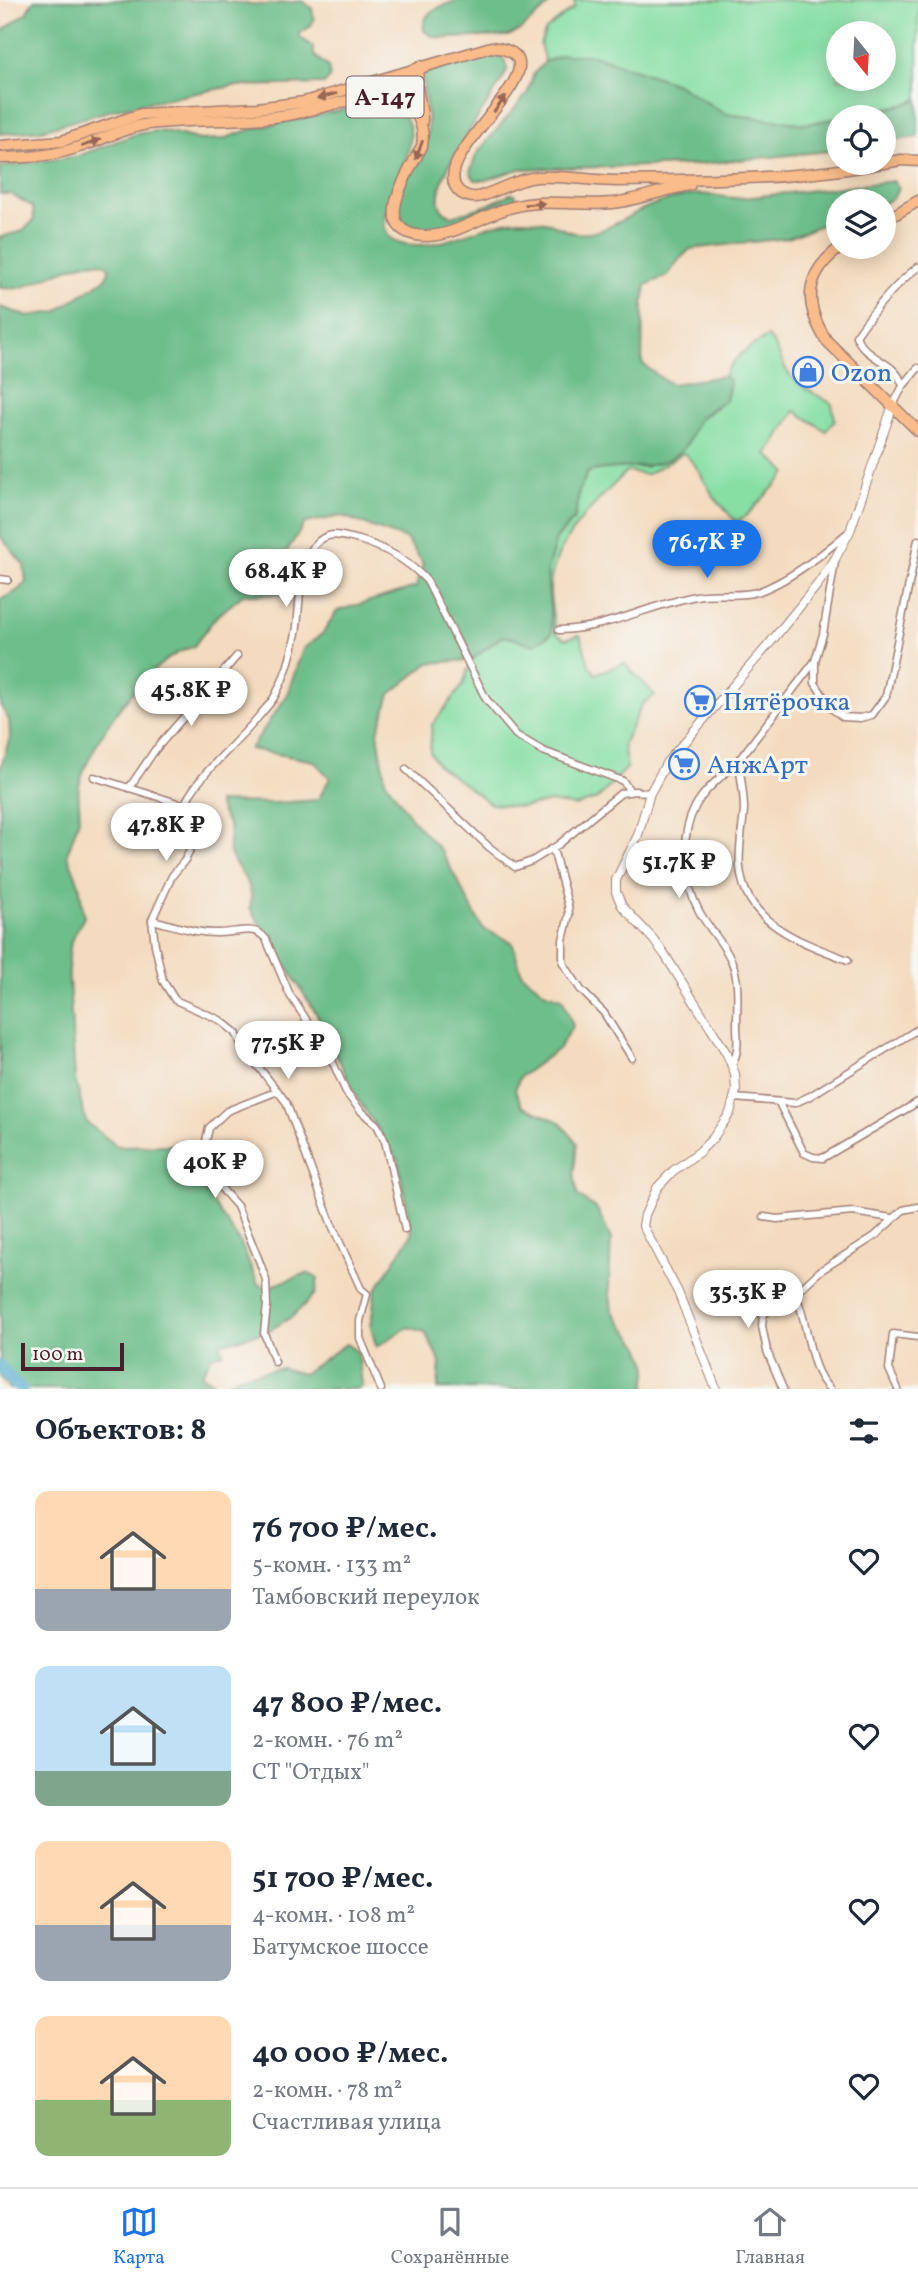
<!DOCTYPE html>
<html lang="ru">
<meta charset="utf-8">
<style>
:root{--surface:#fff;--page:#f2f2f3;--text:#1f2937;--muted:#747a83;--line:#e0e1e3;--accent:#1a73e8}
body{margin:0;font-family:Vollkorn,serif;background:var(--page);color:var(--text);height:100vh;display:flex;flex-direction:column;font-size:26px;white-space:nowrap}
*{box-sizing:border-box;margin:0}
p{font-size:23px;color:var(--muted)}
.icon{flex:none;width:38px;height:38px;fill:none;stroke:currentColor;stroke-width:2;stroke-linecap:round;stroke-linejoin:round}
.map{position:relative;height:1389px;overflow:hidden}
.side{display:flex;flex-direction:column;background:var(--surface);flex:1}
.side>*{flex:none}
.needle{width:46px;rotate:162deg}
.fabs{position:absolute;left:826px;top:21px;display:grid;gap:14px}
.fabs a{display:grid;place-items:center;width:70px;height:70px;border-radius:50%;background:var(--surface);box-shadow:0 4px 18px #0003;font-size:35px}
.scale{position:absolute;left:21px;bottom:18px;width:103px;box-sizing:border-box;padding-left:7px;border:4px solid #4a1f2b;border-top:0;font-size:19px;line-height:24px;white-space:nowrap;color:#4a1f2b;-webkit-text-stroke:5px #f6f6f2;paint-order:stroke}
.price{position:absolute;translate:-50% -60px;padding:0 16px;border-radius:24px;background:#fff;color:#222;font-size:23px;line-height:46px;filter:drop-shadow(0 2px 4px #0008)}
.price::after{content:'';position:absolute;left:50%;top:42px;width:21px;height:16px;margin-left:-10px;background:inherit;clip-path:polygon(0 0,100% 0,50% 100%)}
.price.current{background:var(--accent);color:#fff}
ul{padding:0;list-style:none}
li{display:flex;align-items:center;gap:21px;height:175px;padding:0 35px}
li span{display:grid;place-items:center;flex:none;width:196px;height:140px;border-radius:14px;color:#555}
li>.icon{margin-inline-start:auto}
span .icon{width:84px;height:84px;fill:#fffc;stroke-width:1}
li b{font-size:30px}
h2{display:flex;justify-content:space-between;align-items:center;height:84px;padding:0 35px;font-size:30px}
.dock{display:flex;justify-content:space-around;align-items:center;height:98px;border-top:2px solid var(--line);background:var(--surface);font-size:19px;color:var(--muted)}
.dock a{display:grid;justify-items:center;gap:4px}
.dock .current{color:var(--accent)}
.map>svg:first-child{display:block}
.green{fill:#87dfa4;stroke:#687f68;stroke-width:2;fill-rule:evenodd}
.forest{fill:#6dbe8a;stroke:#5c6e5a;stroke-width:2}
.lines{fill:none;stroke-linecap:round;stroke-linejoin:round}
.river{stroke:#4ea9cc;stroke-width:12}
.minor-casing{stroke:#9f7d75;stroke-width:9}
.tertiary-casing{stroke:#9f7d75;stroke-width:10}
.trunk-casing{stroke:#9f7d75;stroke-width:13}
.minor{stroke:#fff;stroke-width:6}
.tertiary{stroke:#fff;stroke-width:8}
.trunk{stroke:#f9bc8a;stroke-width:10}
.oneway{fill:#996656}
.labels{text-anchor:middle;stroke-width:6;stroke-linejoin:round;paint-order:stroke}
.shield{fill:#f6f6f2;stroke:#7e6067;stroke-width:2}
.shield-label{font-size:24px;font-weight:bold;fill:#4a1f2b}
.shop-label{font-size:26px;fill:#366cbe;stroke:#f6f6f2;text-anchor:start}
</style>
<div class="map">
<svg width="918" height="1389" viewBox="0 0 918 1389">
<rect width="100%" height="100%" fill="#f6f6f2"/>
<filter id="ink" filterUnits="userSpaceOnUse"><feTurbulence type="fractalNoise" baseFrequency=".0143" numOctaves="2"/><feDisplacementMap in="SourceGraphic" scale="14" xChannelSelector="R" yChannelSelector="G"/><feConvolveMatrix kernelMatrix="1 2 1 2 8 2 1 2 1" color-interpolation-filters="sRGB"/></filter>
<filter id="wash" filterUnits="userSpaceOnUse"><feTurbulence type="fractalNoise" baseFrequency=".00686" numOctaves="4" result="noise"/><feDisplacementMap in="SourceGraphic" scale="28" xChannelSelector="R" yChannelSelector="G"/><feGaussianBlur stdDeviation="1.57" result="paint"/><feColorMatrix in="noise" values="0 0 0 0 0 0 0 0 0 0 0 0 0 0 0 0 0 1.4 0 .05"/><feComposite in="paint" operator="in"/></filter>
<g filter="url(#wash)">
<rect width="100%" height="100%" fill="#f4dbbf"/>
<!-- green -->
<g class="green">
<path d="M574,0H918V99L903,105L807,124L725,114L677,84L562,55L545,62L540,44L546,30L575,7ZM838,33H884V79H838Z"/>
<path d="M768,337C778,347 780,359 787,371C797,387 817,394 832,404L835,420L826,431L795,411L767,454L787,473L747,515L736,522L714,497L695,465L684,453L646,475L627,471C596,503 552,541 550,589C550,603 554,619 556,633L565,639L580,635L590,668H592L595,674L624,663L655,695L642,704L623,745L627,768L597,799L575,806L550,802L522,807L491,804L438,765L430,752L432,725L463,685L471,660L501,637H509L534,644L552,633L547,571L556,539L575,518L579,491L588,472L603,468L646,467L686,446L697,421L726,400L730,382L724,376C733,357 750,346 768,337Z"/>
</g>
<!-- forest -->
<g class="forest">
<polygon points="34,0 223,0 227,2 265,5 302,1 312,8 314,19 310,27 299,33 300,37 313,47 314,55 328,67 330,77 324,84 233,86 119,108 41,130 0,134 0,33 26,13"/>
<path d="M458,0H547L548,6L522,29L509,36L443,38L432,36L424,31C421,10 441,7 458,0Z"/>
<path d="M488,53L500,55L505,61L507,70C496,97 422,185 442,210C445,213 449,214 452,216L488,205L512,193L515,194L517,199C496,207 410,256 400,217C399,212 397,205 398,201C404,178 421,159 427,136C432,115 419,92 425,72Z"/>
<polygon points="562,55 593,55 677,84 725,114 807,124 838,118 838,150 691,165 519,169 486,180 475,180 470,172 477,153 527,94 534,73 545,62"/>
<polygon points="918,99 918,137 884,142 884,117 842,117 903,105"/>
<path d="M374,103C385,104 395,107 403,115C435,147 351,231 401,243C442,253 478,223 519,220C528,220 541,221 550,223C558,226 567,232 575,233C607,237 630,211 658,203C671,199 686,194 700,194C712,194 724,198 736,198C754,198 772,194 789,193C824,189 859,185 894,181L899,188L893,198L884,203L838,201V224H824L788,238L690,249L678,261L667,276L646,285L643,303L642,363C651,371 662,380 672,384L724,376L730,382L726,400C716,406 701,414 696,424C690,434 689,446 679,453C653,473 618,464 588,472L579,491L575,518L556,539L547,571L552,633L534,645L509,637H501L471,660L429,663L390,694L378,732L385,780L412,819L442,852L483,929L512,942L522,974L546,993L562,998L573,1026L558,1049L520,1077L515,1090L522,1106L560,1122L577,1143L574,1173L578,1196L597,1209L611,1239L609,1286L612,1310L640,1347L648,1367L645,1389H438L440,1362L425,1332L408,1327L376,1347L371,1326L375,1291L412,1234L398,1160L357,1098L319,1018L250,908C256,883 238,874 230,853C226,845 232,835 229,826C225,816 221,817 218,802L275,803L318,800L330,778L314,761L250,749L286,697L303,649L323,633L337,611L416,587L423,563L406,539L342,516L305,523L281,560L280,594L243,595L216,617L193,647C149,656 89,743 79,786C77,796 81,808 79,818C76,830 71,843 67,854L79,884L84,917L71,941L68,963L75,1080L86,1122L117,1146L172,1145L191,1156L205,1191L241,1244L258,1284L266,1288L307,1273L318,1278L315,1294L293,1316L268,1331L220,1344L223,1353L212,1356L201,1375L221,1387L239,1376L282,1368L303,1374L346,1344L358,1352L362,1384L359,1389H9L0,1377V770L10,737L9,720L0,705V600L17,591L26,582L24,565L0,536V307L27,316L56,312L105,279L109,272L108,266C91,252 43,281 23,287C15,289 8,288 0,288V237L23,231L34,220L33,207L11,194H0V167L78,156L136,134L156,131L170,132L200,140L223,139L252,129Z"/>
</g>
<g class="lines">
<!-- river -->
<polyline class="river" points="0,1366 13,1382 22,1389"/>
</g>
</g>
<g filter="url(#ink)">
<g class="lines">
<!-- minor casing -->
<g class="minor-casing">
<g id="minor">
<path d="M903,386C895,359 867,362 856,336C874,310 893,286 918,267"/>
<polyline points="893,405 903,386 918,368"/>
<polyline points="835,561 823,634 815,661 815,683 831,708 843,717 860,718 872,715 886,696 918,540"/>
<polyline points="0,579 8,580"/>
<path d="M559,630C606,629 650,605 696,596C717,592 741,598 760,591C789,580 823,554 846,534"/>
<path d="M815,661L739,760C740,776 744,793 744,809C743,828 738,848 740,868C745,924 803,943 848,960"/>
<polyline points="406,769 489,847 515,867 532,861 558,845 621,793 635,791 650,793"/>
<polyline points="94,777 184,805"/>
<polyline points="129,788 155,750 237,656"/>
<path d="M184,805C202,770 235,746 260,715C265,709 272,702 276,694C286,675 292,654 296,633C301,607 296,546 328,536C338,533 349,538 359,540C386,548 408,560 427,581L486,699L516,735L543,751L623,781L630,791"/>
<polyline points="184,805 194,841 185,860 172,876 152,920 155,945 163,981 175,1000 220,1020 236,1033 242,1046 286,1102 331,1223 361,1289 367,1294 360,1321 360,1338 381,1389"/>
<polyline points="553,849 568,905 569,915 563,940 563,963 581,990 604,1013 632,1058"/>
<path d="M152,920C174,925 197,934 219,933C237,933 254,924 266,939L290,995L329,1054L347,1094L361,1111L377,1125L385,1141L405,1230"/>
<path d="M731,1065C740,1053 737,1038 737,1024C737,1003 740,979 731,960C723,942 708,928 699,911C683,881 679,838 695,807C704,789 724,775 739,760"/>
<polyline points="734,1098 795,1103 810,1096 918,1029"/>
<polyline points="779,1103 804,1153 813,1157 823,1158 918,1102"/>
<polyline points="764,1217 777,1219 853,1212 892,1218"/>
<path d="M795,1294C809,1321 807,1369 830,1389"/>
<polyline points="275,1362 264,1333 267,1305 266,1280 260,1263 237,1206 206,1171 203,1165 204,1149 209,1128 227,1111 278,1091"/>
<polyline points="783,1389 767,1351 762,1326 763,1316 771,1307 795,1294 820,1271 875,1236 903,1210 918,1207"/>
<polyline points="898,1389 889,1369 893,1334 918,1337"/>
</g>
</g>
<!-- tertiary casing -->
<g class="tertiary-casing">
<polyline id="tertiary" points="716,1389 678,1292 643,1226 645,1215 657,1188 673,1171 699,1152 713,1138 730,1113 736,1091 735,1074 727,1054 665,955 653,939 622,906 616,892 616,880 638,835 650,793 667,762 770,643 818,584 835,559 850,531 893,405"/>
</g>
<!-- trunk casing -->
<g class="trunk-casing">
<g id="trunk">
<path d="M421,66C411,84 423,102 422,121"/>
<path d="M0,146L62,141L141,114L257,108L304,102L491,47C583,56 416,159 461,193C467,197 475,198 481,196C500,190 517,179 537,177C563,175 591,181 617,181C706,180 795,180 883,163"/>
<path d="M0,158C26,158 54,156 79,147C103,140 124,127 149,124C197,118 245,123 293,114C321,109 358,94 387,97C413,100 426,122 422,146C413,164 385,206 398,225C405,234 416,236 427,236C459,235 486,212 517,206C548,199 581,206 613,203C639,200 664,189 690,185"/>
<polyline points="884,163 901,160 918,161"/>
<polyline points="884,221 918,201"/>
<path d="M841,247C805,273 803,303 826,340L918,431"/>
</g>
</g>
<!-- minor -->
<use href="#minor" class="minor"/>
<!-- tertiary -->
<use href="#tertiary" class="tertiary"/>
<!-- trunk -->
<use href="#trunk" class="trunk"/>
</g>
<!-- one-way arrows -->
<defs><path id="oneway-solid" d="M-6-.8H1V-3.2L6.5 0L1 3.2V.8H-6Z" transform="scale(1.75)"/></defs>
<g class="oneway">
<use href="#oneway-solid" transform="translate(327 96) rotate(165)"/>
<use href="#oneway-solid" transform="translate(500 104) rotate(-53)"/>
<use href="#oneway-solid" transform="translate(91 143) rotate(-21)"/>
<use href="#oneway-solid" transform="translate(419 150) rotate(111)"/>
<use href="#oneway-solid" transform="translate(535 204) rotate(-3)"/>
</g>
</g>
<!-- icons -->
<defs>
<g id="shop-ring" transform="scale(1.575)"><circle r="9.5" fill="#f6f6f2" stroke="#3f7fe0" stroke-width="1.5"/><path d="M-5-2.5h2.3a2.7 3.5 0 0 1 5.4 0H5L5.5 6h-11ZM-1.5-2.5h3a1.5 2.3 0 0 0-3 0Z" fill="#3f7fe0"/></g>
<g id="supermarket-ring" transform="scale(1.575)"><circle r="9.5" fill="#f6f6f2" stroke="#3f7fe0" stroke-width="1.5"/><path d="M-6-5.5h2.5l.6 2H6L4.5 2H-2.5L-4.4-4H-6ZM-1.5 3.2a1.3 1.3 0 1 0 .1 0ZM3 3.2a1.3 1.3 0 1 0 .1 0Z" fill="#3f7fe0"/></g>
</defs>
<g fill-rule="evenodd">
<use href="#shop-ring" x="808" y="372"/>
<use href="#supermarket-ring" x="700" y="701"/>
<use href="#supermarket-ring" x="684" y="764"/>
</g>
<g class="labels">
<!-- shield labels -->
<rect class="shield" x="346.5" y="76.5" width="77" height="41" rx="5"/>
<g class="shield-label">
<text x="385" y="105">А-147</text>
</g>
<!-- shop labels -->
<g class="shop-label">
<text x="831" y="381">Ozon</text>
<text x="723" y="710">Пятёрочка</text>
<text x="707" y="773">АнжАрт</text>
</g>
</g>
</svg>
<div class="fabs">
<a><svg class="needle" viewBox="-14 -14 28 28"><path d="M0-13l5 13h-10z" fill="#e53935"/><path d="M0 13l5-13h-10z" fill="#747a83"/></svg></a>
<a><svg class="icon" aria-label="locate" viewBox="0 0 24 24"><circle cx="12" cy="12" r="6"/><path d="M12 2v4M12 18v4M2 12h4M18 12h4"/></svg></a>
<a><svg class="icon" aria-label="layers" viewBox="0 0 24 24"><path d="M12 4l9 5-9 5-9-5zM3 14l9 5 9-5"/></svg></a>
</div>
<div class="scale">100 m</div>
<b class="price current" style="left:707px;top:580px">76.7K ₽</b>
<b class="price" style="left:286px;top:609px">68.4K ₽</b>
<b class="price" style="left:191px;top:728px">45.8K ₽</b>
<b class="price" style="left:166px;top:863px">47.8K ₽</b>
<b class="price" style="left:679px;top:900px">51.7K ₽</b>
<b class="price" style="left:288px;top:1081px">77.5K ₽</b>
<b class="price" style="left:215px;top:1200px">40K ₽</b>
<b class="price" style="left:748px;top:1330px">35.3K ₽</b>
</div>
<section class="side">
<h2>Объектов: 8<svg class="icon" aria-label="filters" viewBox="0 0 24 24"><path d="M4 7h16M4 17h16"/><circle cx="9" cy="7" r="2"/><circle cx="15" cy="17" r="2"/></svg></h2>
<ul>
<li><span style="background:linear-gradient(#ffd9b3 70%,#9aa5b1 0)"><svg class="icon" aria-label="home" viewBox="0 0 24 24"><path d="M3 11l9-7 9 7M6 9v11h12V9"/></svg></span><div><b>76 700 ₽/мес.</b><p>5-комн. · 133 m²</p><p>Тамбовский переулок</p></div><svg class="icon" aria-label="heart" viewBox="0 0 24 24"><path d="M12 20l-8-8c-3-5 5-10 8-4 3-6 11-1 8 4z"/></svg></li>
<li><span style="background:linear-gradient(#bfe0f5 75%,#7fa58c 0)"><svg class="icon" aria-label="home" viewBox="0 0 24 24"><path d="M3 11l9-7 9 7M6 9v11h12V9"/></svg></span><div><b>47 800 ₽/мес.</b><p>2-комн. · 76 m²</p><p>СТ &quot;Отдых&quot;</p></div><svg class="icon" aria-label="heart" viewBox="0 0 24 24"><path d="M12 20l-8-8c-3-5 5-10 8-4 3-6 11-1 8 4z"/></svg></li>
<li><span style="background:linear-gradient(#ffd9b3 60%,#9aa5b1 0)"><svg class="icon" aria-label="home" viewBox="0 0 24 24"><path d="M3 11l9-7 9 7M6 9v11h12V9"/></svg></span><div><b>51 700 ₽/мес.</b><p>4-комн. · 108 m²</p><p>Батумское шоссе</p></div><svg class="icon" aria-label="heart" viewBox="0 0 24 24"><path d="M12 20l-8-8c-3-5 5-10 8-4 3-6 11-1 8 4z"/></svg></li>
<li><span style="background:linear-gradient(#ffd9b3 60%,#8fb573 0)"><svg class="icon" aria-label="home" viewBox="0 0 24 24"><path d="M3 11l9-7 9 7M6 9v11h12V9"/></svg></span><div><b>40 000 ₽/мес.</b><p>2-комн. · 78 m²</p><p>Счастливая улица</p></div><svg class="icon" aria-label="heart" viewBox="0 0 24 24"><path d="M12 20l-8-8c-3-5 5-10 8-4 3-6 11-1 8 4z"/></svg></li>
</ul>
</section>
<nav class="dock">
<a class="current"><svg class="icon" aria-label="map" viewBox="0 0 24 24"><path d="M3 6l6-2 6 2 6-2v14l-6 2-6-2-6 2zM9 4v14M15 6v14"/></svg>Карта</a>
<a><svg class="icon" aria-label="saved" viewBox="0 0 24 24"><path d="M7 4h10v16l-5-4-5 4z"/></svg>Сохранённые</a>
<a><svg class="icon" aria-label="home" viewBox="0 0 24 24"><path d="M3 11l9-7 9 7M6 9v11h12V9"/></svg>Главная</a>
</nav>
